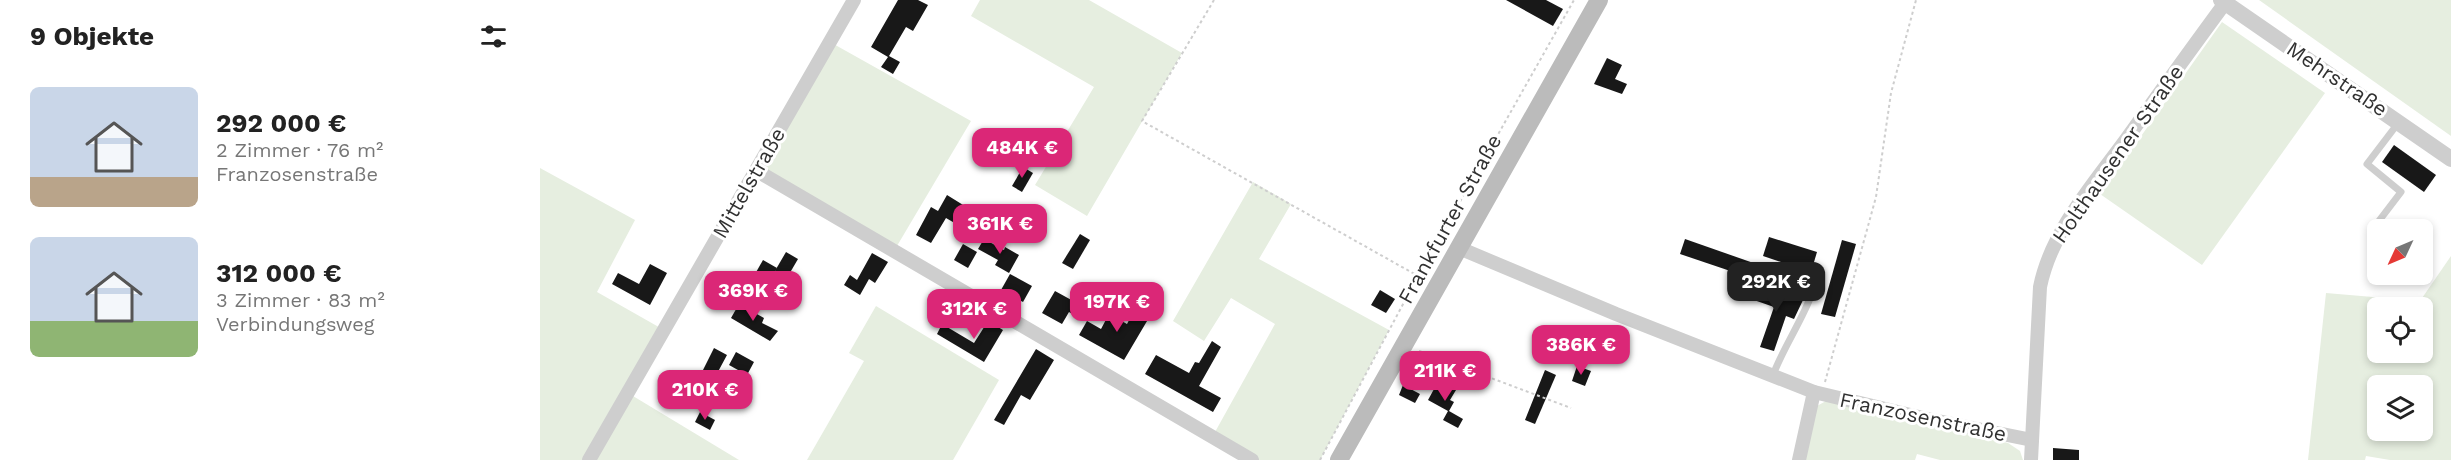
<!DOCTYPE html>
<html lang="de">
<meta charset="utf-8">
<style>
:root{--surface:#fff;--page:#f2f2f2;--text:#222;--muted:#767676;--accent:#db2777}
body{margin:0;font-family:"Work Sans",sans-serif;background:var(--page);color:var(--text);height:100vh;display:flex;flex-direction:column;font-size:22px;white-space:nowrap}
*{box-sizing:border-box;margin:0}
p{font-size:20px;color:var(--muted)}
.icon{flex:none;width:33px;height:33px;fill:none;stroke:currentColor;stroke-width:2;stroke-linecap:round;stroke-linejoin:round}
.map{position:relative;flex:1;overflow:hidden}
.drawer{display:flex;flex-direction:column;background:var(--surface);width:540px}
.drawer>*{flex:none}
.needle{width:39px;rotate:226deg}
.fabs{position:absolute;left:1827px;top:219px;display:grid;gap:12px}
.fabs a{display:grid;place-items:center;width:66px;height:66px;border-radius:9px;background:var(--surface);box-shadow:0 3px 9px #0003;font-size:30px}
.price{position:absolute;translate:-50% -51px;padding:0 14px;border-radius:12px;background:var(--accent);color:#fff;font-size:20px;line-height:39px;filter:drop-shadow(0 2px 3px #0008)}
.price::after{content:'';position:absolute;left:50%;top:36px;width:18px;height:14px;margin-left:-9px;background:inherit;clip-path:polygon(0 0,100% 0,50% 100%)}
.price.on{background:#222;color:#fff}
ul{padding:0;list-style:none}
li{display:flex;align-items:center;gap:18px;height:150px;padding:0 30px}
li span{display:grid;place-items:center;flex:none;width:168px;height:120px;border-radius:9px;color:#555}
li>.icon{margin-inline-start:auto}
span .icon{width:72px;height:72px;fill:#fffc;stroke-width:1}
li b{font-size:26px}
h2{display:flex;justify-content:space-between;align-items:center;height:72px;padding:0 30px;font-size:26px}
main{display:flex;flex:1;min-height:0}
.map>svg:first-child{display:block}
.green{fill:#e6eee0;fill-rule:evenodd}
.building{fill:#181818}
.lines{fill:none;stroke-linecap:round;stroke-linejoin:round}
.path{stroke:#cecece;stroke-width:2;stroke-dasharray:3 3;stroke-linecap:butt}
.service{stroke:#cecece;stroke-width:7}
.minor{stroke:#cecece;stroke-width:14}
.tertiary{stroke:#cecece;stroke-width:16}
.secondary{stroke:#bbb;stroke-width:18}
.labels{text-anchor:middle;stroke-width:6;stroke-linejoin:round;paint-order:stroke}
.street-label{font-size:21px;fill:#313131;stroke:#fff}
</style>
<main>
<section class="drawer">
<h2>9 Objekte<svg class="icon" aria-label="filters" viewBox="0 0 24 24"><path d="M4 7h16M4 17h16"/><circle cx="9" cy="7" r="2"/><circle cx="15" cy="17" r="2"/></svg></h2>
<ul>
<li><span style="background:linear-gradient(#c9d6e8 75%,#b9a48a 0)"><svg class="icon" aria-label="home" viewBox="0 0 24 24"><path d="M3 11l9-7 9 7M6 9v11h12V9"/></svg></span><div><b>292 000 €</b><p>2 Zimmer · 76 m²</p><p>Franzosenstraße</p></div></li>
<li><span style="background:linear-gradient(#c9d6e8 70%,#8fb573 0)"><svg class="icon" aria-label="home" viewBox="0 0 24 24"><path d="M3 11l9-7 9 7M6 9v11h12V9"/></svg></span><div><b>312 000 €</b><p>3 Zimmer · 83 m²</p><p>Verbindungsweg</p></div></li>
</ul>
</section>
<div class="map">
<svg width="1911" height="460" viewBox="0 0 1911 460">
<rect width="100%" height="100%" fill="#fff"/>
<!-- green -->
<g class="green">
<polygon points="440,0 549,0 642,53 547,216 495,185 554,87 431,16"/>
<polygon points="1719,0 1911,0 1911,136"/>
<polygon points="1682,22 1785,93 1662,265 1560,194"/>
<polygon points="290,42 431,121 354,251 217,171"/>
<polygon points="0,168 95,220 57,292 124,330 88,393 199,460 0,460"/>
<polygon points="713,182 751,204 719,259 849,330 780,460 718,460 675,432 735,324 691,298 664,341 633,321"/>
<path d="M1911,256V460H1850L1826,456L1825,460H1768L1786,293L1880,301ZM1838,308H1882V352H1838ZM1838,386H1882V430H1838Z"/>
<polygon points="336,306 459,380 413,460 267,460 324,361 309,353"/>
<polygon points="1286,401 1468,443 1480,451 1483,460 1400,460 1377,454 1375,460 1263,460 1277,406"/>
</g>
<!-- building -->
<g class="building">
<polygon points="358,0 378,0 388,5 373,31 366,27 349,56 360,62 353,74 341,67 348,57 331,47"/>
<polygon points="966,0 1006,0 1023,9 1013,26"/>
<polygon points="1067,58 1082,65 1075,79 1087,84 1082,94 1054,84"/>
<polygon points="1854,145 1896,175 1884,192 1842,162"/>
<polygon points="483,167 493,173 482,192 472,186"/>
<polygon points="407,195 428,208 418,225 406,218 391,243 376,235 391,207 398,211"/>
<polygon points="540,234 550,240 533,269 522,263"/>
<polygon points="1229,237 1277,252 1271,272 1223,256"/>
<polygon points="444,239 464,250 465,247 479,255 469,273 455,265 458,260 438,249"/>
<polygon points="1145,239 1222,266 1217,280 1140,254"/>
<polygon points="1302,240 1316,244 1295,317 1281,314"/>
<polygon points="423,244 437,252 428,268 414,260"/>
<polygon points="246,252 258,259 244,283 232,276"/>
<polygon points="332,253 348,262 335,283 329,279 320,295 304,285 310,275 317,280"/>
<polygon points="223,260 237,268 225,289 211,281"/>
<polygon points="110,264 127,273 110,305 72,284 78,273 99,284"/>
<polygon points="470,274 492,286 483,302 461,290"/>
<polygon points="1217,284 1263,300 1254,319 1246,316 1234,351 1220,347 1234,307 1211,299"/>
<polygon points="840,290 855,299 846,313 831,305"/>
<polygon points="515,291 546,308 540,319 529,312 522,324 502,313"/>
<polygon points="199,304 224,318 222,323 238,331 230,341 191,318"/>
<polygon points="596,307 610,316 584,360 539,335 547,321 561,329 569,314 587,324"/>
<polygon points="448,321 463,330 444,362 397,334 402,324 434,343"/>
<polygon points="672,341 681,347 659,386 681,398 673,412 605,374 616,355 649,373 655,362 659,363"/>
<polygon points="174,348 187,355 173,381 178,383 168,399 153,390"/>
<polygon points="496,349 514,360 490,400 481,395 464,425 454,420"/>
<polygon points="196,352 214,362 207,375 189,365"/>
<polygon points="1037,366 1051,371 1045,386 1032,381"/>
<polygon points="1005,370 1016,375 995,424 985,420"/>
<polygon points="899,380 916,390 910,400 914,402 909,411 923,419 918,428 903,420 908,411 888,400"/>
<polygon points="863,385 880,394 875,403 859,395"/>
<polygon points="160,412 175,420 170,430 155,422"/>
<polygon points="1513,448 1539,450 1539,460 1513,460"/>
</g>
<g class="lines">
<!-- path -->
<g class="path">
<polyline points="674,0 602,121 878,276"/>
<polyline points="879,351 1031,408"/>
<polyline points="1285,382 1336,197 1351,93 1376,0"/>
<polyline points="780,460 878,276 1034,0"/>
</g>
<!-- service -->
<g class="service">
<polyline points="1832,230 1861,192 1827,164 1859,122"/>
<path d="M1233,375C1244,346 1262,321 1273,291"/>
</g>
<!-- minor -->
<g class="minor">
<polyline points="217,171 712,460"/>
<polyline points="919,248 1076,314 1274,392 1383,418 1492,440"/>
<polyline points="49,460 314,0"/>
<polyline points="1259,460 1274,392"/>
<path d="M1491,460L1500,287C1511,232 1552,186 1585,141C1618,95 1651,49 1685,3"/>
</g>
<!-- tertiary -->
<polyline class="tertiary" points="1681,0 1911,159"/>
<!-- secondary -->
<polyline class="secondary" points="799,460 1059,0"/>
</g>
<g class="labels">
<!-- street labels -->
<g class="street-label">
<text transform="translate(1797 79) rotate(34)" y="7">Mehrstraße</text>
<text transform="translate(1578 154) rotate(-55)" y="7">Holthausener Straße</text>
<text transform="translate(209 183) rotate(-60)" y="7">Mittelstraße</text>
<text transform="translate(910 219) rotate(-61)" y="7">Frankfurter Straße</text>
<text transform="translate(1383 417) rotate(12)" y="7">Franzosenstraße</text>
</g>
</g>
</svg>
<div class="fabs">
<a><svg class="needle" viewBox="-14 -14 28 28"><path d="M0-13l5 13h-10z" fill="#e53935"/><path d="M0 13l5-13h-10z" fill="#767676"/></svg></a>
<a><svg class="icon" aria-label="locate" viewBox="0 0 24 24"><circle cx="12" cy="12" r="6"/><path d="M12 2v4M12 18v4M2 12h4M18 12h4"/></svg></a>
<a><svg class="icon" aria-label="layers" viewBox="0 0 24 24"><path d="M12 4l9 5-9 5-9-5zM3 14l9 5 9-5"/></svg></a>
</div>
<b class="price" style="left:482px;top:179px">484K €</b>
<b class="price" style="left:460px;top:255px">361K €</b>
<b class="price on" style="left:1236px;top:313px">292K €</b>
<b class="price" style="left:213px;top:322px">369K €</b>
<b class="price" style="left:577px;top:333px">197K €</b>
<b class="price" style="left:434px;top:340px">312K €</b>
<b class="price" style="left:1041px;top:376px">386K €</b>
<b class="price" style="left:905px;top:402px">211K €</b>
<b class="price" style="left:165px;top:421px">210K €</b>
</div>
</main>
